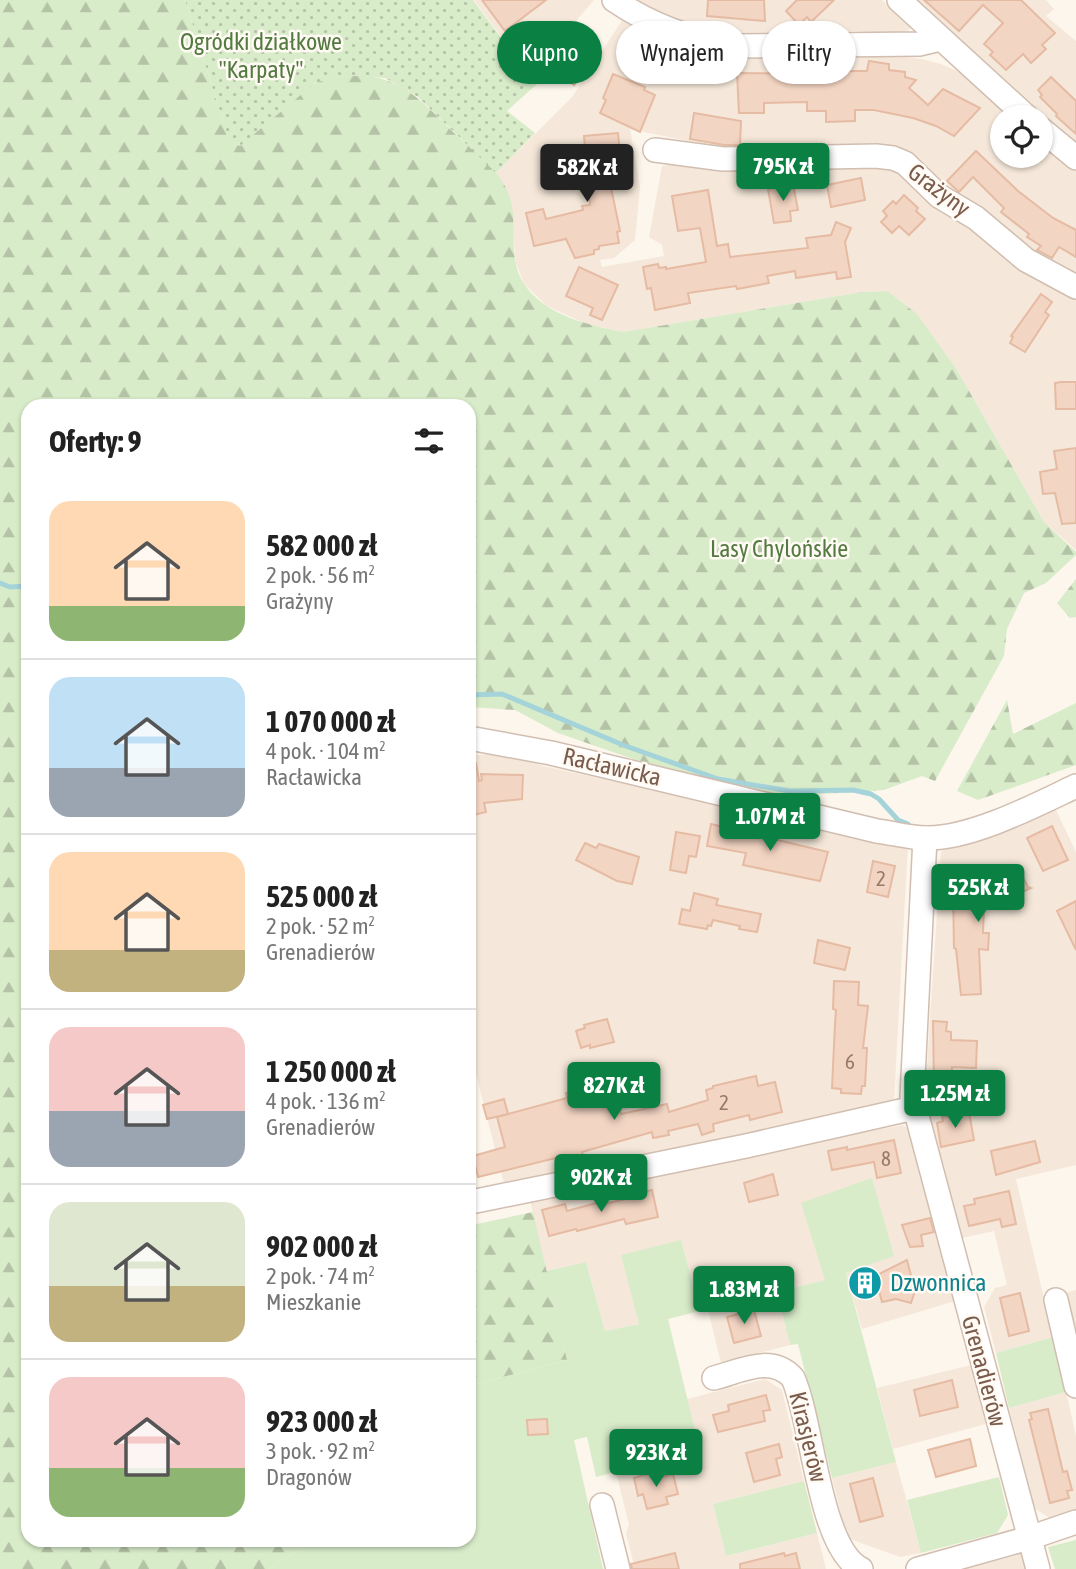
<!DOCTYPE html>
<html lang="pl">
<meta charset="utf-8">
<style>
:root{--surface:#fff;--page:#f6f6f6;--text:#222;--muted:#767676;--line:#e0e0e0;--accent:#0b8043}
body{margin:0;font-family:"Asap Condensed",sans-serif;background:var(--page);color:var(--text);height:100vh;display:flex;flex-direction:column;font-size:26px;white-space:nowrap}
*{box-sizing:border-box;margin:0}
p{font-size:23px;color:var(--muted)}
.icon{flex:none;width:38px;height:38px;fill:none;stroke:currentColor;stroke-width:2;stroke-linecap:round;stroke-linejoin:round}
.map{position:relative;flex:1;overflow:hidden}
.side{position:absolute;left:21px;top:399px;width:455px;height:1148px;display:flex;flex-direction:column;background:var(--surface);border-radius:21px;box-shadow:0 2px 5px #0004}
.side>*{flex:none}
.top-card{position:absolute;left:497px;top:21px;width:472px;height:63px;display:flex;gap:14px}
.controls{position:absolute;left:990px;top:105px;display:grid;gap:14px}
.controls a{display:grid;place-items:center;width:63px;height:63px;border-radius:50%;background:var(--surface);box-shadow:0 2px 5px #0004;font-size:35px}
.price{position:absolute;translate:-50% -60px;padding:0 16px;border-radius:7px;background:var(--accent);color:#fff;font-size:23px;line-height:46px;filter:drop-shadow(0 2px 4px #0008)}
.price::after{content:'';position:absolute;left:50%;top:42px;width:21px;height:16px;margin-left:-10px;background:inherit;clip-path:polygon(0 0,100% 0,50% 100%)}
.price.current{background:#222;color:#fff}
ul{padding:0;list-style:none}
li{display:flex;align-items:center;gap:21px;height:175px;padding:0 28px}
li+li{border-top:2px solid var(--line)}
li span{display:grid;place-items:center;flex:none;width:196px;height:140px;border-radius:21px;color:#555}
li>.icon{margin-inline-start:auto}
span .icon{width:84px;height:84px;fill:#fffc;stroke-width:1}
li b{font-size:30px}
h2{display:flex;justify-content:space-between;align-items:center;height:84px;padding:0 28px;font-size:30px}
.tag{padding:0 24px;border-radius:32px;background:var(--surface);box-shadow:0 2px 5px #0004;font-size:24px;line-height:63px}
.tag.current{background:var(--accent);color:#fff}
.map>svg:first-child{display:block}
.residential{fill:#f5e8da}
.grass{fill:#d8ecc9}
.forest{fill:url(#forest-firs)}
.garden{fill:url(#garden-dots)}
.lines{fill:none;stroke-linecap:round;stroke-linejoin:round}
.stream{stroke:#a5d3da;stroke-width:5}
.building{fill:#f3d5c3;stroke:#e6bba3;stroke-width:2}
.minor-casing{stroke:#d1beb0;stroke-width:26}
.minor{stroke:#fff;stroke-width:23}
.labels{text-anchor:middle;stroke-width:5;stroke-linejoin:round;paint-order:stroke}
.number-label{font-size:21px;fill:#987a6a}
.park-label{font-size:24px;fill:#537a41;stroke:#fffaf3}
.street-label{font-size:24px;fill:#7a5c4d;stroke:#fffaf3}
.culture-label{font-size:24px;fill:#0d838f;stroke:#fffaf3;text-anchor:start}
</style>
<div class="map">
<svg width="1076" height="1569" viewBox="0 0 1076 1569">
<defs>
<pattern id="forest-firs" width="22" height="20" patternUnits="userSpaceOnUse" patternTransform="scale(1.75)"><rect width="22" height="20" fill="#d8ecc9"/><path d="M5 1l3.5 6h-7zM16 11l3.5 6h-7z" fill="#b4c2a5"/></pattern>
<pattern id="garden-dots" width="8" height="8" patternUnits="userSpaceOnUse" patternTransform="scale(1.75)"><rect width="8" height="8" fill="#d8ecc9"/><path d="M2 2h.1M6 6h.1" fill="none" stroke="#b4c2a5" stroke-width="1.8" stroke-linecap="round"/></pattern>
</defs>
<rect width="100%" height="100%" fill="#fdf6ec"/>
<!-- residential -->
<g class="residential">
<polygon points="474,0 594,0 564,35 572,41 554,66 537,84 503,54 508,46"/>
<polygon points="630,0 882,0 911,27 905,34 830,30 745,38 678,25"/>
<polygon points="914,0 1046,0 1054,9 1046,16 1076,41 1076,147"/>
<polygon points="623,19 665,41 718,55 753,58 871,52 922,59 941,64 962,73 1013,117 1003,117 1003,156 1041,156 1041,143 1076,171 1076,280 1047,265 974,209 930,170 903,151 850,145 730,150 630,129 640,187 635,240 614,258 600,260 602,267 664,256 662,245 649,237 662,166 687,162 716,170 847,167 895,170 947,216 961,216 1076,292 1076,550 1044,522 957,370 887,291 862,292 623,332 586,324 547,306 524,284 516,263 510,200 496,173 572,97"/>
<polygon points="489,754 524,759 543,766 908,845 894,1101 505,1188 469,1047 469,756"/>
<polygon points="1054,806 1076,852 1076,1165 1016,1179 1053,1337 996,1353 984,1307 995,1288 1007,1285 994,1231 957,1239 924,1111 941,851 1000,832"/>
<polygon points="903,1125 912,1132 955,1301 862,1329 846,1273 872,1179 825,1280 777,1292 790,1345 721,1363 708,1310 700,1311 681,1240 639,1324 605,1331 586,1262 546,1271 530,1200 661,1170"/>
<polygon points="1076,1290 1076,1344 1064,1293"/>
<polygon points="971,1365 986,1424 893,1449 877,1388"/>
<polygon points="765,1379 782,1390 804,1481 713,1504 726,1556 817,1533 826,1569 635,1569 626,1533 629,1525 616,1472 700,1451 687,1399"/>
<polygon points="1066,1392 1076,1436 1076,1513 1051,1519 1034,1508 1009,1408"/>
<polygon points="896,1462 921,1553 900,1557 847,1538 832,1478"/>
<polygon points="1026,1553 1031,1569 964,1569"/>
</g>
<!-- grass -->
<g class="grass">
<polygon points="872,1178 894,1256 846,1273 896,1462 832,1478 798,1344 790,1345 777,1292 825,1280 801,1203"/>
<polygon points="681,1240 700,1311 668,1319 700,1451 596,1477 587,1437 574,1440 603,1569 269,1569 314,1540 469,1540 469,1386 567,1360 546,1271 586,1262 605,1331 639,1324 621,1255"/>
<polygon points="1053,1337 1066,1392 1009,1408 996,1353"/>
<polygon points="999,1477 1008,1515 997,1533 921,1553 907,1500"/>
<polygon points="804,1481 817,1533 726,1556 713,1504"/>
<polygon points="1076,1540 1076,1569 1055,1569 1048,1547"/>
</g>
<!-- forest -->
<g class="forest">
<path d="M0,0H185L229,140L240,146C262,128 290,98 314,84C324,77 338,76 350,76C398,73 421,100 453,132C473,151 504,172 511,201C517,227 508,260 524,284C546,316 589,325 623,332L862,292L887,291L917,314L957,370L1044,522L1076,552V555L1046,583L1024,593L1007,629L1004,656L935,781L922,776L884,790L776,797L633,759L558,733L515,710L469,707V406H28V1540H314L269,1569H0Z"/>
<polygon points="1076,579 1076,617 1070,618 1057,603"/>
<polygon points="1007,700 1013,734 1076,703 1076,765 978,800 957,791"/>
<polygon points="533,1212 567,1360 469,1386 469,1216 472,1225"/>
</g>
<!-- garden -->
<polygon class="garden" points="185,0 473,0 508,47 504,54 537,84 507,111 535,133 496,173 418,97 385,78 356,76 335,77 315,83 240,146 229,140"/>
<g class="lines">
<!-- stream -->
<g class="stream">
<polyline points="0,583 10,587 28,586"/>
<polyline points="469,695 502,694 623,745 718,779 790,791 853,790 871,794 879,799 898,820 908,824"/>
</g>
</g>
<!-- building -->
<g class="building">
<polygon points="482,0 546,0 505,31"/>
<polygon points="708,0 764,0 765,21 707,16"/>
<polygon points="797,0 834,0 811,22 807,17 799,25 786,11"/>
<polygon points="924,0 1021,0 1055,33 1042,45 1046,49 1031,63 1023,54 1006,70 990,55 993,52 984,44 1003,23 983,5 959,31"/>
<polygon points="520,35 533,46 520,58 509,46"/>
<polygon points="548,39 569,52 574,44 593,56 574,85 535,57"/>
<polygon points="869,61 889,64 889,70 905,72 905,77 916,80 909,88 928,105 943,89 980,108 954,136 936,126 913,118 874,110 855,110 855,121 826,122 826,111 807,111 807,102 764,103 764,113 739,113 737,73 826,74 826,71 867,71"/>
<polygon points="613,74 645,87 644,90 655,95 640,132 600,113 606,100 603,98"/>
<polygon points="1051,77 1076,101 1076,134 1056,116 1057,114 1040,97 1042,95 1038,90"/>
<polygon points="694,113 741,121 740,145 724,145 690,139"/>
<polygon points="618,133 622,177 609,178 620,231 617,232 619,243 599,246 599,249 594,250 594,254 575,258 566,239 534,246 526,213 543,209 546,219 583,210 582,206 590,205 584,136"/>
<polygon points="976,151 1018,191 1053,218 1076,230 1076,257 1059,247 1052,258 1037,250 1041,246 1027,237 1029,234 1001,212 1004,208 973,177 959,192 947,181"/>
<polygon points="861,178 865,200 831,207 827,185"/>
<polygon points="793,184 798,210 790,211 791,221 774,223 768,189"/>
<polygon points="708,190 717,246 728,244 730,257 808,248 806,238 831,235 836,222 851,228 845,242 851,277 837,279 836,272 796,278 795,271 767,276 769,283 737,289 736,286 688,293 690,303 655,310 651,288 647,289 643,267 658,264 659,268 666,267 666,269 706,262 700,228 678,231 672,196"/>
<polygon points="904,195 918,208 916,211 925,219 909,235 899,226 892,233 881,222 887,216 883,211 893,201 896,204"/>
<polygon points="579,267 618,285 602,320 590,315 593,308 566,296"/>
<polygon points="1041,294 1052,302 1045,312 1049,315 1025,352 1010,343 1013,337 1011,336"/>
<polygon points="1061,382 1076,382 1076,409 1056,409 1055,383"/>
<polygon points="1076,448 1076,523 1062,524 1055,493 1043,494 1040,472 1057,469 1054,451"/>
<polygon points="469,763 476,763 479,781 482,780 481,774 523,775 522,799 484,803 486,812 469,816"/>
<polygon points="711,824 828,852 820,881 743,865 746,853 707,846"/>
<polygon points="1052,826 1068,860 1043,871 1027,838"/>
<polygon points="676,832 700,836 696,857 689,856 686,873 670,870"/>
<polygon points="585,843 596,848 599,844 639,857 632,884 617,881 576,860"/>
<polygon points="873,861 895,866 888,897 867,892"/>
<polygon points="1008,867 1011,873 1019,870 1028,887 1031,888 984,908 983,933 989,933 988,950 979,949 981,994 961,995 956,949 954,948 953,890 993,888 991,882 998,879 996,872"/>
<polygon points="694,893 718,899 716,905 761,914 757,932 739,929 740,926 713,920 711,926 708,925 707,929 679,924 682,909 690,911"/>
<polygon points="1076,901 1076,950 1057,911"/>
<polygon points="818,940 850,948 845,970 814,963"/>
<polygon points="834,981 859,982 858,1005 868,1006 863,1048 867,1048 865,1086 862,1086 861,1094 841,1093 841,1089 832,1088 835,1024 836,1010 833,1009"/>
<polygon points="607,1019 614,1042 590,1048 590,1045 581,1048 576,1031 585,1028 584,1025"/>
<polygon points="933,1021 947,1022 946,1031 951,1032 951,1040 977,1041 976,1068 952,1067 952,1087 934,1087"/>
<polygon points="610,1076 621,1114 667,1104 669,1112 708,1100 706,1090 713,1088 713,1086 756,1076 758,1086 775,1082 782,1112 750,1120 749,1115 713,1124 714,1131 702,1135 698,1124 668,1131 669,1135 653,1138 652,1132 582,1152 583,1155 569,1158 568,1155 478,1177 473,1156 505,1147 497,1117 567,1098 566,1093 592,1086 591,1081"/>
<polygon points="504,1099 508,1114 487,1119 483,1105"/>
<polygon points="969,1112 974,1140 941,1147 937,1123 943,1121 942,1117"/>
<polygon points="894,1140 901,1173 877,1178 874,1162 832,1170 828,1151 847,1147 847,1150"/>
<polygon points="1035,1141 1040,1162 996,1175 991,1151"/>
<polygon points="773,1174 778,1195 749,1202 744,1183"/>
<polygon points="652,1190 658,1217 626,1224 624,1219 577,1231 576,1229 549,1236 542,1210 565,1204 567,1211 600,1202 600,1205 626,1199 626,1196"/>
<polygon points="1009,1191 1016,1224 1002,1227 1000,1219 969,1226 964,1206 975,1204 974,1199"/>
<polygon points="930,1218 934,1232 921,1235 923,1246 910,1247 902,1225"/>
<polygon points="907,1260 915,1291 911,1303 896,1299 882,1302 875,1276"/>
<polygon points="1020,1293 1029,1331 1009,1336 1000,1298"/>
<polygon points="754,1310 761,1336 734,1343 727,1317"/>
<polygon points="952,1380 958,1407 920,1416 914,1390"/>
<polygon points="766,1395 770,1410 763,1411 765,1421 718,1432 713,1415 729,1411 728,1405"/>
<polygon points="1048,1409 1063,1472 1067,1471 1072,1490 1067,1491 1069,1498 1050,1503 1029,1420 1032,1419 1030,1413"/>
<polygon points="547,1419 548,1434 528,1435 527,1420"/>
<polygon points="970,1439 976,1466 936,1477 928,1450"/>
<polygon points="779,1444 782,1457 776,1459 780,1475 754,1482 746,1453"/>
<polygon points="660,1470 662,1477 673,1474 678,1494 666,1497 668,1504 647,1509 643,1494 638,1496 634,1478"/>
<polygon points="873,1478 883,1516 860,1522 850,1484"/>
<polygon points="675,1553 679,1569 632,1569 631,1564"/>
<polygon points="784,1553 785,1556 796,1553 800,1569 740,1569 740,1564"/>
</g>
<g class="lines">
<!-- minor casing -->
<g class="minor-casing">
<g id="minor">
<path d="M614,0C652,26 693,41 739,46L919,44L940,39"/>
<polyline points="899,0 1027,117"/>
<polyline points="1041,129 1076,158"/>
<polyline points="655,150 723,159 876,156 893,158 905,163 939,196 976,218 1026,260 1076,287"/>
<path d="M469,738L551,753L877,831C893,833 910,838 926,838C971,839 1036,805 1076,786"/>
<polyline points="925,838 912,1097 1038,1569"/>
<polyline points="471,1202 746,1146 914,1108"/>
<polyline points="1056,1300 1076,1386"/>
<path d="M714,1378C741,1371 771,1354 793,1378C813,1423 819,1548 861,1569"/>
<polyline points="602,1505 618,1569"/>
<polyline points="918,1569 1029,1538 1076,1522"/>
</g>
</g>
<!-- minor -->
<use href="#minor" class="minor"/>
</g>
<!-- icons -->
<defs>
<g id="building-disc" transform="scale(1.75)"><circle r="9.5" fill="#0f9aa8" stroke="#fffaf3"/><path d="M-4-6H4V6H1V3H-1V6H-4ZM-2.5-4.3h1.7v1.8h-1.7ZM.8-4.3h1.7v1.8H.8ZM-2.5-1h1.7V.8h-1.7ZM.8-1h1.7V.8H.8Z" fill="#fff"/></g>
</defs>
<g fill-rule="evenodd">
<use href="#building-disc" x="865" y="1283"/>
</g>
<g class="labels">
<!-- number labels -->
<g class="number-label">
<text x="881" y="886">2</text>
<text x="850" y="1069">6</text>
<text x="724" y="1110">2</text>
<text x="886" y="1166">8</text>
</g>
<!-- park labels -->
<g class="park-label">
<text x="261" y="50">Ogródki działkowe<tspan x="261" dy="28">"Karpaty"</tspan></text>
<text x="779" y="557">Lasy Chylońskie</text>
</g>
<!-- street labels -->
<g class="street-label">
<text transform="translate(939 190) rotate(37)" y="8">Grażyny</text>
<text transform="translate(612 767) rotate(13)" y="8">Racławicka</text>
<text transform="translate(984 1371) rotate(75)" y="8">Grenadierów</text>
<text transform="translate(808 1437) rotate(76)" y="8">Kirasjerów</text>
</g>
<!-- culture labels -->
<g class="culture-label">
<text x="890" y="1291">Dzwonnica</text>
</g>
</g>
</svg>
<div class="controls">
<a><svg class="icon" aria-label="locate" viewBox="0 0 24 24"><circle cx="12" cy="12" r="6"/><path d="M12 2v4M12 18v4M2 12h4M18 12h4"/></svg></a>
</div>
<b class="price" style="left:783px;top:203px">795K zł</b>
<b class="price current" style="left:587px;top:204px">582K zł</b>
<b class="price" style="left:770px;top:853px">1.07M zł</b>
<b class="price" style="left:978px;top:924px">525K zł</b>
<b class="price" style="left:614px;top:1122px">827K zł</b>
<b class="price" style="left:955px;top:1130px">1.25M zł</b>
<b class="price" style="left:601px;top:1214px">902K zł</b>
<b class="price" style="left:744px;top:1326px">1.83M zł</b>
<b class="price" style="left:656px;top:1489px">923K zł</b>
<div class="top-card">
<a class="tag current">Kupno</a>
<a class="tag">Wynajem</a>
<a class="tag">Filtry</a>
</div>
<section class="side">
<h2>Oferty: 9<svg class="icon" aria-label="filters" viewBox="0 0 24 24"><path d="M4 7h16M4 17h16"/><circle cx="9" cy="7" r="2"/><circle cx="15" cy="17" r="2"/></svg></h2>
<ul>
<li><span style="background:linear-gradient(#ffd9b3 75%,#8fb573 0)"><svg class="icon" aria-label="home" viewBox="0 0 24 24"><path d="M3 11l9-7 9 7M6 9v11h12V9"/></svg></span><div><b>582 000 zł</b><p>2 pok. · 56 m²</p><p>Grażyny</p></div></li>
<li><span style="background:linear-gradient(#bfe0f5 65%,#9aa5b1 0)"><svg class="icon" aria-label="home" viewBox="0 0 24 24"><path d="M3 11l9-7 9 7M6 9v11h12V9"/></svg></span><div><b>1 070 000 zł</b><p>4 pok. · 104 m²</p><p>Racławicka</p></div></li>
<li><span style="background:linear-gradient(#ffd9b3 70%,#c2b280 0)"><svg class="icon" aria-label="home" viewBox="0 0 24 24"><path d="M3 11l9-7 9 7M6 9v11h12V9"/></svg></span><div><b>525 000 zł</b><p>2 pok. · 52 m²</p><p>Grenadierów</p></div></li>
<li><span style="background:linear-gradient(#f6c9c9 60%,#9aa5b1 0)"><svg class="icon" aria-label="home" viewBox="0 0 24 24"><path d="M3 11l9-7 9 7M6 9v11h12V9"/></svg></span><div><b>1 250 000 zł</b><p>4 pok. · 136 m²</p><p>Grenadierów</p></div></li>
<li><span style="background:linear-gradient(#dfe7d0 60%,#c2b280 0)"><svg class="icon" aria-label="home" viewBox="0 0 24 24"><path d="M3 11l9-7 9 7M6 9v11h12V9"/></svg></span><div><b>902 000 zł</b><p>2 pok. · 74 m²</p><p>Mieszkanie</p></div></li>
<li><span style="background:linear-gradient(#f6c9c9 65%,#8fb573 0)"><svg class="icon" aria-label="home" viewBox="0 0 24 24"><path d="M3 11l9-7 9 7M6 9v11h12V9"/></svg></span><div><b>923 000 zł</b><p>3 pok. · 92 m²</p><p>Dragonów</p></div></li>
</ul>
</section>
</div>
